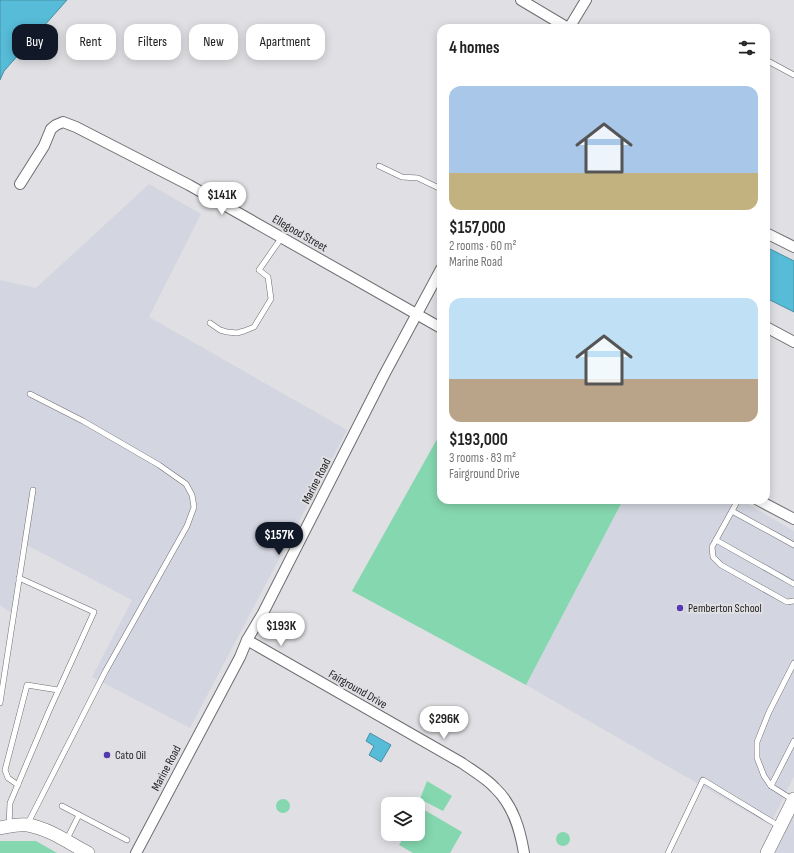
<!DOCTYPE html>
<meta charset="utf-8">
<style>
:root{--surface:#fff;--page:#f2f2f2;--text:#222;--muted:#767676;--accent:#111827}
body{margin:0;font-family:"Sofia Sans Condensed",sans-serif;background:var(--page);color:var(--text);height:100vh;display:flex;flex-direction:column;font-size:15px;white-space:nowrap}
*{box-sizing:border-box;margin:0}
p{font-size:13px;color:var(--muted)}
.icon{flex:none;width:22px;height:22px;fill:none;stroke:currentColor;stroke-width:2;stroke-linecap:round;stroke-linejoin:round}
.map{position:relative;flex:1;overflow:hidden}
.drawer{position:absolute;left:437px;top:24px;width:333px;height:480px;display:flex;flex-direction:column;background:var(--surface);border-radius:12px;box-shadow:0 2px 10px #0003}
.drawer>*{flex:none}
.guide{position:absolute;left:12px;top:24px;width:365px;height:36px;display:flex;gap:8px}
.tools{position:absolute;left:381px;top:797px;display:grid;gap:8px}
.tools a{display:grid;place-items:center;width:44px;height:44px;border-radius:8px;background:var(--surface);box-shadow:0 2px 10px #0003;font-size:20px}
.price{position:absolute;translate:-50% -34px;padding:0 9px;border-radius:14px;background:#fff;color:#222;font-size:13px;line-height:26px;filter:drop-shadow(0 1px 2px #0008)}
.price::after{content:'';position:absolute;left:50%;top:24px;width:12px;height:9px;margin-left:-6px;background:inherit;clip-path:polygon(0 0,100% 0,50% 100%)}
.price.current{background:var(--accent);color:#fff}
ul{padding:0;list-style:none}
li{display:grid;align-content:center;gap:8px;height:212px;padding:0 12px}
li span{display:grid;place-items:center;height:124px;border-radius:12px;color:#555}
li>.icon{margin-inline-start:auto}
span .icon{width:72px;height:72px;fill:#fffc;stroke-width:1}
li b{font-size:17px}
h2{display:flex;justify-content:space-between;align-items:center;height:48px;padding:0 12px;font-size:17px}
.chip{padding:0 14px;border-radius:12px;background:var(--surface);box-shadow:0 2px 10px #0003;font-size:14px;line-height:36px}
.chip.current{background:var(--accent);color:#fff}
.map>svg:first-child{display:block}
.built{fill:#d3d5e0}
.green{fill:#85d7af}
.water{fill:#57bcd8;stroke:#488fa3}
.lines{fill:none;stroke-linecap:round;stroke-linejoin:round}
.service-casing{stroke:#6c6d70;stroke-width:6}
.minor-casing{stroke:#6c6d70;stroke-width:12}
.tertiary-casing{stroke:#6c6d70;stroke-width:14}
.service{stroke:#fff;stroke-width:5}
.minor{stroke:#fff;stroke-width:10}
.tertiary{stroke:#fff;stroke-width:13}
.poi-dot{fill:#5639b1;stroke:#e0e0e4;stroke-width:1.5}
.labels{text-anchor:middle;stroke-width:4;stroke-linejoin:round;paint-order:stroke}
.street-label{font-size:12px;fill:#252527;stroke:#e0e0e4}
.poi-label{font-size:12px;fill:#252527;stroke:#e0e0e4;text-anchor:start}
</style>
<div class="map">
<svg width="794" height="853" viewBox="0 0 794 853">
<rect width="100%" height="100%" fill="#e0e0e4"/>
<!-- built -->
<g class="built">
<polygon points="149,184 201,214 149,317 347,430 190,728 92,677 132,600 21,542 11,613 0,605 0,280 36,288"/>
<polygon points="623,500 741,500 794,531 794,776 770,825 526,685"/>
<polygon points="794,814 794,853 775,853"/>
</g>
<!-- green -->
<g class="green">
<polygon points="441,432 441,500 623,500 526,685 352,591"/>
<polygon points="427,781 452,796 443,811 420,799"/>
<circle cx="283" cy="806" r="7"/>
<polygon points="421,808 462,832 450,853 413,853 399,845 406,834 418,834 418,813"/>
<circle cx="563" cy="839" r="7"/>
<polygon points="0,841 36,841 57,853 0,853"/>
</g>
<!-- water -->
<g class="water">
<polygon points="0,0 67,0 4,71 0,80"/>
<polygon points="766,247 794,261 794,312 766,298"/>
<polygon points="370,733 391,745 381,762 369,755 374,746 366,741"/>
</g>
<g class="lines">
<!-- service casing -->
<g class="service-casing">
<g id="service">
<polyline points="766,60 794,75"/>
<polyline points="379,166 402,177 418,178 441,189"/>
<polyline points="210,323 220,330 227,332 237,333 244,331 254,327 271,299 268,277 259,270 282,237"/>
<polyline points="738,500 712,547 713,557 721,565 787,602 794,601"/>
<polyline points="732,511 794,545"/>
<polyline points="716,540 794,584"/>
<polyline points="0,703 33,490"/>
<polyline points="18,785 8,778 5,770 27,685 58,690"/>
<polyline points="771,786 794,741"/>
<polyline points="793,800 771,786 764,776 757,758 757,742 769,712 794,663"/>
<polyline points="62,806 127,840"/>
<polyline points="9,825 10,803 49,711 94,612 19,578"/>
<polyline points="27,825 105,672 187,526 194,507 192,495 186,484 159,465 83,421 30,394"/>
<polyline points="66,841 79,815"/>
<polyline points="668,853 703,780 779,826"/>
</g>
</g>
<!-- minor casing -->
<g class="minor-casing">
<g id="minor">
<polyline points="521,0 568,28"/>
<polyline points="569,28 586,0"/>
<polyline points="20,184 44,146 51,129 56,125 63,122 76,127 189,185 441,328"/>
<polyline points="766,233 794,247"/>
<polyline points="766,327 794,342"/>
<polyline points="758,500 794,519"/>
<path d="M247,640L462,763C473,771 486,778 495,788C513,805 520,829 524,853"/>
<polyline points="136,853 240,657 247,640 263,613 384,375 441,269"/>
</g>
</g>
<!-- tertiary casing -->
<g class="tertiary-casing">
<g id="tertiary">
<path d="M0,828C9,826 19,824 28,825C50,829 69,843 88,853"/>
<polyline points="767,853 794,799"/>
</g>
</g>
<!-- service -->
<use href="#service" class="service"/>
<!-- minor -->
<use href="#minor" class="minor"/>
<!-- tertiary -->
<use href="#tertiary" class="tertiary"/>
</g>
<!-- markers -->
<g class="poi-dot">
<circle cx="680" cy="608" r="4"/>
<circle cx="107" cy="755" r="4"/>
</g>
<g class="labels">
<!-- street labels -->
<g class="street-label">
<text transform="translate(300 233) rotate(30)" y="4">Ellegood Street</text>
<text transform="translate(316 481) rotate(-63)" y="4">Marine Road</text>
<text transform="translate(358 689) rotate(30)" y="4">Fairground Drive</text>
<text transform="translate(166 768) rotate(-62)" y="4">Marine Road</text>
</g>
<!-- poi labels -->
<g class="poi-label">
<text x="688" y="612">Pemberton School</text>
<text x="115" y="759">Cato Oil</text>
</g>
</g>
</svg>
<div class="tools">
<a><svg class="icon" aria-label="layers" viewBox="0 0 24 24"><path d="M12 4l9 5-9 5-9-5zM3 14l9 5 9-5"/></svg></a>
</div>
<b class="price" style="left:222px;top:216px">$141K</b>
<b class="price current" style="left:279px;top:556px">$157K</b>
<b class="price" style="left:281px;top:647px">$193K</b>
<b class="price" style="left:444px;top:740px">$296K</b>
<div class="guide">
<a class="chip current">Buy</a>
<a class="chip">Rent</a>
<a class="chip">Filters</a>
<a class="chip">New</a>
<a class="chip">Apartment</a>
</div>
<section class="drawer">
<h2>4 homes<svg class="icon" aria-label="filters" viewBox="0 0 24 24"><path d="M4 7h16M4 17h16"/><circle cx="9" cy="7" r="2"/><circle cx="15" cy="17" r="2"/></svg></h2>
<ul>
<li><span style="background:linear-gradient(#a9c7e8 70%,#c2b280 0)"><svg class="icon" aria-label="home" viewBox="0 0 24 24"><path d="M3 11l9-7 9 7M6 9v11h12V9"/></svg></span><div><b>$157,000</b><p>2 rooms · 60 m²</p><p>Marine Road</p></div></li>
<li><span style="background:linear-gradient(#bfe0f5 65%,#b9a48a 0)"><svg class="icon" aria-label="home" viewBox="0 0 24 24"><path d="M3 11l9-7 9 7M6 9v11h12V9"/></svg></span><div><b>$193,000</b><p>3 rooms · 83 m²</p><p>Fairground Drive</p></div></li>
</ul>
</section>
</div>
